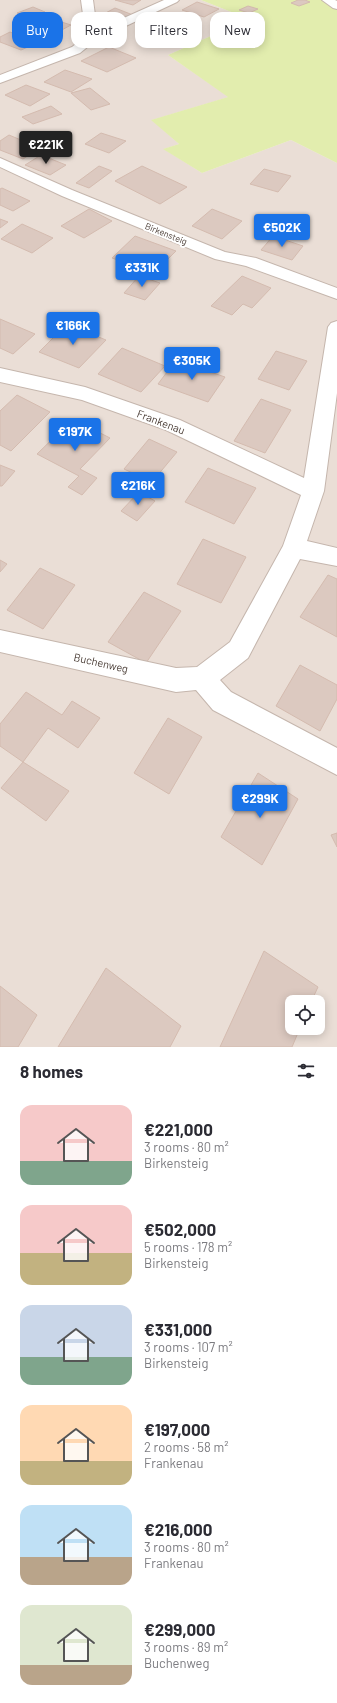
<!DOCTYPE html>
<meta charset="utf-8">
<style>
:root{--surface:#fff;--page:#f7f7f7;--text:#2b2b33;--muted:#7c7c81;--accent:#1a73e8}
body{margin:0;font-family:Barlow,sans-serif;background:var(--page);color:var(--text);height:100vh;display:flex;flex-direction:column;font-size:15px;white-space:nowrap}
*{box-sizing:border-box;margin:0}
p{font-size:13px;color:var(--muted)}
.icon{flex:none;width:22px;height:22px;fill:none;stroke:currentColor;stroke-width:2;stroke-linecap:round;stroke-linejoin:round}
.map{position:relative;height:1047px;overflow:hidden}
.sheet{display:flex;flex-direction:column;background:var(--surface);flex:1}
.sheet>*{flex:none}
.hud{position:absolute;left:12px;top:12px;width:313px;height:36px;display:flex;gap:8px}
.controls{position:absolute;left:285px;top:995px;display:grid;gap:8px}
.controls a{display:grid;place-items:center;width:40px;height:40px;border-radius:8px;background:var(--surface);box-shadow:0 2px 10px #0003;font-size:20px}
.price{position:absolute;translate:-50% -34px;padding:0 9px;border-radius:4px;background:var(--accent);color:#fff;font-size:13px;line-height:26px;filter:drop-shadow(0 1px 2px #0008)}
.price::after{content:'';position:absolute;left:50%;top:24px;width:12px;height:9px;margin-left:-6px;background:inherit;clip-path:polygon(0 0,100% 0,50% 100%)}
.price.selected{background:#222;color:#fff}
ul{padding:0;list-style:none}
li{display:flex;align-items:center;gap:12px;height:100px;padding:0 20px}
li span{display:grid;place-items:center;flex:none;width:112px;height:80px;border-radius:12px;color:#555}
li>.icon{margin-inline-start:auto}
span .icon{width:48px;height:48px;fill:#fffc;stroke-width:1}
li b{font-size:17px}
h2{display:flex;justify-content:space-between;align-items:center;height:48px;padding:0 20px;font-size:17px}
.tag{padding:0 14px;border-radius:12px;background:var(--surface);box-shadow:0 2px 10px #0003;font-size:14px;line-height:36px}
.tag.selected{background:var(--accent);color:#fff}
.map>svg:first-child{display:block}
.residential{fill:#eaded6;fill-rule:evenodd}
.green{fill:#e2edae}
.building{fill:#dcc9c0;stroke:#d4bbaf}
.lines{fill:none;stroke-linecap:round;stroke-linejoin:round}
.minor-casing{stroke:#c5b6ad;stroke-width:2}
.minor{fill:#fff;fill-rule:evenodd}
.labels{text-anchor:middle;stroke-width:4;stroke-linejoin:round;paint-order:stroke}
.far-street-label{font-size:9px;fill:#4a3d36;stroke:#fff}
.street-label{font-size:11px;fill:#4a3d36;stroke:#fff}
</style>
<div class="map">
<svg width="337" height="1047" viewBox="0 0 337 1047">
<rect width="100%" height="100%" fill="#f6eee9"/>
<!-- residential -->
<path class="residential" d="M0,0H201L249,19L168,55L229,97L152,120L179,144L164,149L202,173L291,140L337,163V1047H0ZM292,1002H318V1028H292Z"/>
<!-- green -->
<polygon class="green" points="201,0 337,0 337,163 291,140 202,173 163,149 179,144 151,120 228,97 168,55 249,19"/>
<!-- building -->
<g class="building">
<polygon points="115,0 141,0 133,5"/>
<polygon points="298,0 305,0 310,2 299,6 291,3"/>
<polygon points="197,2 219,9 204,17 182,10"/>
<polygon points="248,6 258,9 249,13 239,10"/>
<polygon points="33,7 45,12 29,18 17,13"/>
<polygon points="115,8 133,15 116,23 98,17"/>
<polygon points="55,20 71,25 58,32 42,26"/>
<polygon points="164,23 180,29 169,35 153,30"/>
<polygon points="10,32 37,43 21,50 0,42 0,37"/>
<polygon points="109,47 136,58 107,72 81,61"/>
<polygon points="65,70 92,79 71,92 44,82"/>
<polygon points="26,85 50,94 30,106 5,95"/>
<polygon points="90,88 110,104 91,110 71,93"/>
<polygon points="51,106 62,114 33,124 22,117"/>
<polygon points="101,133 126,141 109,153 85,144"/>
<polygon points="9,135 40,148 23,159 0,150 0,141"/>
<polygon points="50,137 70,144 58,152 38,145"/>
<polygon points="41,155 66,165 50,175 25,165"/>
<polygon points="99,166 112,171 89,188 76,183"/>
<polygon points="142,166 187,187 160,204 115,181"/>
<polygon points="264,169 291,176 278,192 250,184"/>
<polygon points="2,188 30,201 13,211 0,205 0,189"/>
<polygon points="89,209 112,221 84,238 61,226"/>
<polygon points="212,209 242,221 222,239 192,226"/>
<polygon points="0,219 8,222 0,228"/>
<polygon points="22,224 53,238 32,253 1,239"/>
<polygon points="135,236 176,251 154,273 112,258"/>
<polygon points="273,236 303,246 292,260 261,250"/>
<polygon points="139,276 160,283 145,300 124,293"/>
<polygon points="242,276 271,288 252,308 243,304 232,315 211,306"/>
<polygon points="0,319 35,334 13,354 0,348"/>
<polygon points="67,324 106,340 79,368 39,352"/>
<polygon points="122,348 165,366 141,392 98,374"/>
<polygon points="276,351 307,361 289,390 258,379"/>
<polygon points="176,360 225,377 208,402 158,384"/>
<polygon points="17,395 50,412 11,451 0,445 0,411"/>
<polygon points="261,399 291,410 265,453 234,441"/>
<polygon points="73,419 110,438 80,469 97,478 82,495 68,487 79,476 37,454"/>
<polygon points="149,439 177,452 152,482 124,469"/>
<polygon points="0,465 15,471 2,486 0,486"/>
<polygon points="208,468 256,488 234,524 185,502"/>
<polygon points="139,492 155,501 137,521 121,511"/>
<polygon points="203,539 246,557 221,603 177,584"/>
<polygon points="0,560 7,564 0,572"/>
<polygon points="40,568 75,585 43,629 7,610"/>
<polygon points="328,575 337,579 337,637 300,617"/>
<polygon points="144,592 181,611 146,663 108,642"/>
<polygon points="300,665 337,685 337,699 320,731 276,706"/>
<polygon points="26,692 62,715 72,701 100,718 78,748 48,728 23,762 0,746 0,724"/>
<polygon points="168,718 202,737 169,794 134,773"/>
<polygon points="23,762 69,791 46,821 1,788"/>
<polygon points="258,773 298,799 262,865 221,837"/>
<polygon points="337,833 337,847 331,835"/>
<polygon points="264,951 318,987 311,1002 292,1002 292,1028 300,1028 292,1047 220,1047"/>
<polygon points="106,968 181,1026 170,1047 58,1047"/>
<polygon points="0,986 37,1015 18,1047 0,1047"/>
</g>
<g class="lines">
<!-- minor casing -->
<g class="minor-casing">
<g id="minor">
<polygon points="81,0 93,0 97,30 164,0 179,0 177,2 96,40 80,53 0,83 0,75 72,47 86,36"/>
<polygon points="322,0 335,0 337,1 337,9 333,8"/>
<polygon points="0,158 72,190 225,252 256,258 337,288 337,299 246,266 215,259 62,196 0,167"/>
<polygon points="337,321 337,393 324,491 307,541 337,548 337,566 300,559 248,658 220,680 231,692 337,748 337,775 213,710 196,690 176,692 0,652 0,630 176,668 197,667 230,642 283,546 301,495 166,430 82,400 0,382 0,368 85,387 180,420 304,478 328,327 331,323"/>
</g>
</g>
<!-- minor -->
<use href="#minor" class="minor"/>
</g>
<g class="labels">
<!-- far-street labels -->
<g class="far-street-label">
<text transform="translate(166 234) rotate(22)" y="3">Birkensteig</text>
</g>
<!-- street labels -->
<g class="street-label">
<text transform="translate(161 422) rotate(21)" y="4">Frankenau</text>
<text transform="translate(101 663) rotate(13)" y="4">Buchenweg</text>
</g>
</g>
</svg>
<div class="controls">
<a><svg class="icon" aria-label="locate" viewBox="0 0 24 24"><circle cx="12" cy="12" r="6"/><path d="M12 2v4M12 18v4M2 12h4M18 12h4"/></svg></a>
</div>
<b class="price selected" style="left:46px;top:165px">€221K</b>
<b class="price" style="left:282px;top:248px">€502K</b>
<b class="price" style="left:142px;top:288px">€331K</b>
<b class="price" style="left:73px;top:346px">€166K</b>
<b class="price" style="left:192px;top:381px">€305K</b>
<b class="price" style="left:75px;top:452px">€197K</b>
<b class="price" style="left:138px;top:506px">€216K</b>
<b class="price" style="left:260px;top:819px">€299K</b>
<div class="hud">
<a class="tag selected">Buy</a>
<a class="tag">Rent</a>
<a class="tag">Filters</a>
<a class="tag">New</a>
</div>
</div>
<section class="sheet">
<h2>8 homes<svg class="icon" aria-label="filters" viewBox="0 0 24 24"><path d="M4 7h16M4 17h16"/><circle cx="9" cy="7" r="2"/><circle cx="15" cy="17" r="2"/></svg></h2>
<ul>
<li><span style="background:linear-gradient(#f6c9c9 70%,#7fa58c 0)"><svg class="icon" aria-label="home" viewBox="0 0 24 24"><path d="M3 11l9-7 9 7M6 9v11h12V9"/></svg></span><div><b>€221,000</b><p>3 rooms · 80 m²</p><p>Birkensteig</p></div></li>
<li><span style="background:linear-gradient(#f6c9c9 60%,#c2b280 0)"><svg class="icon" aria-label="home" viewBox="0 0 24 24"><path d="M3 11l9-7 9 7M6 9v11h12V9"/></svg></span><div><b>€502,000</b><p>5 rooms · 178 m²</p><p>Birkensteig</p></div></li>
<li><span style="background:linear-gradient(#c9d6e8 65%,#7fa58c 0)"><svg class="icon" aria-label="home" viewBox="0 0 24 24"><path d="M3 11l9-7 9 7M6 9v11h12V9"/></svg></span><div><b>€331,000</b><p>3 rooms · 107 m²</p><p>Birkensteig</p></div></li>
<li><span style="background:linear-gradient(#ffd9b3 70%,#c2b280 0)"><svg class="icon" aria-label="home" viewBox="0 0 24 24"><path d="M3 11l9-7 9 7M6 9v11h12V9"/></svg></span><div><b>€197,000</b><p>2 rooms · 58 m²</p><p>Frankenau</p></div></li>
<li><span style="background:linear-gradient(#bfe0f5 65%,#b9a48a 0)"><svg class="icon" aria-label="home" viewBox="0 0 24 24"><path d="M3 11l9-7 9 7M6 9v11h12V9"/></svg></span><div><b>€216,000</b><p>3 rooms · 80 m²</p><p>Frankenau</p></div></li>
<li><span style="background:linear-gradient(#dfe7d0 75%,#b9a48a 0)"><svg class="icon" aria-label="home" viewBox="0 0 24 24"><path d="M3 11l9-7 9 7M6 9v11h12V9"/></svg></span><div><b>€299,000</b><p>3 rooms · 89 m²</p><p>Buchenweg</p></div></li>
</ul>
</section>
